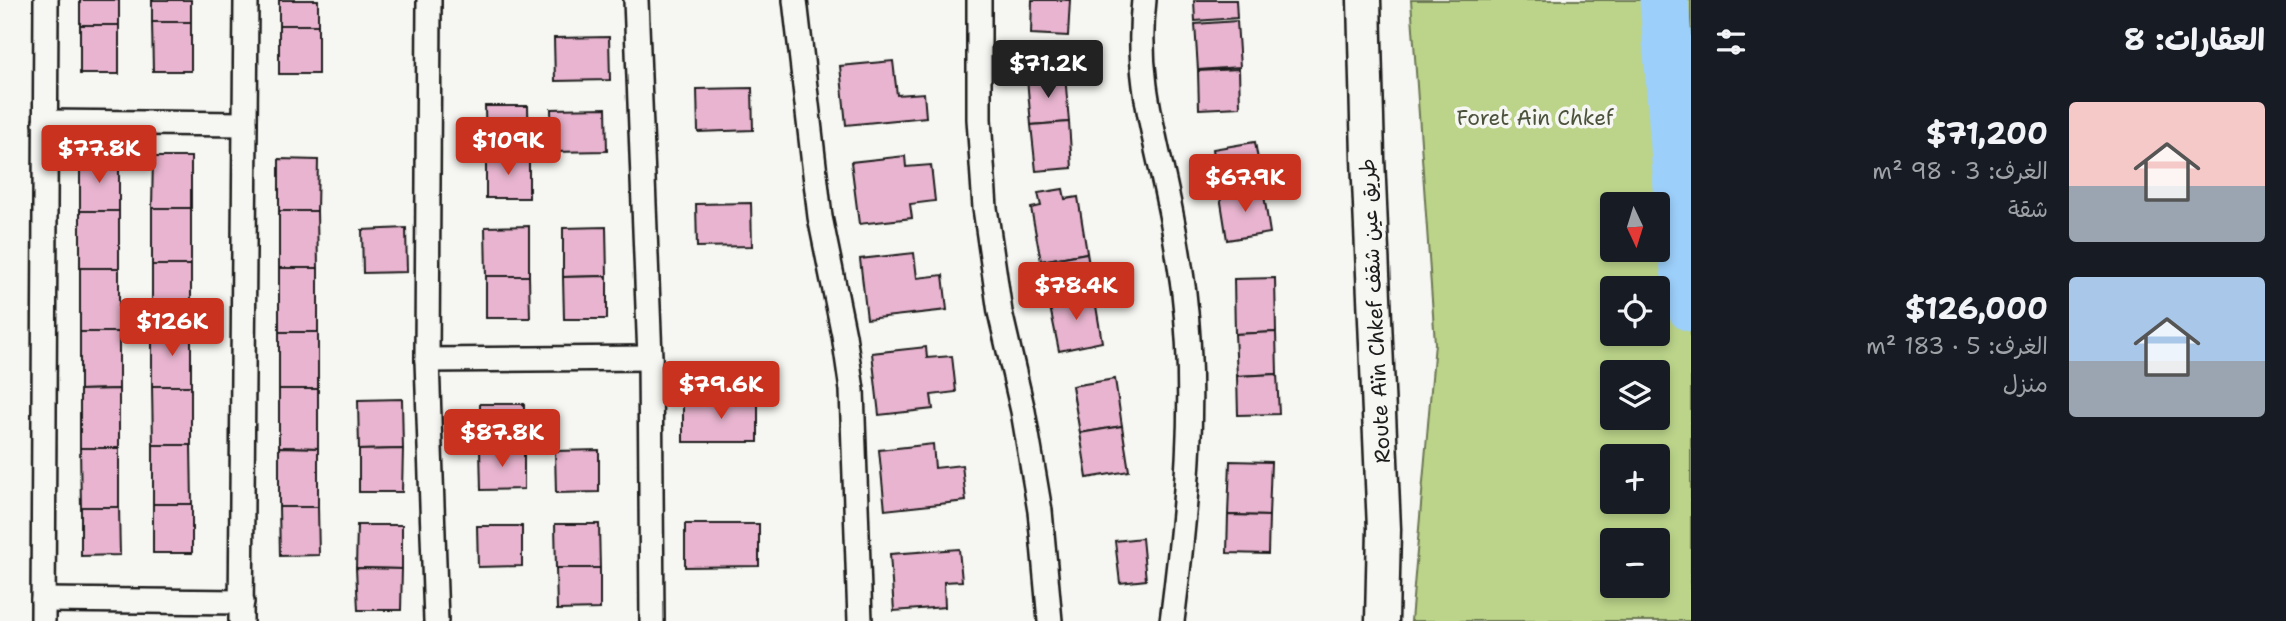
<!DOCTYPE html>
<html lang="ar">
<meta charset="utf-8">
<style>
:root{--surface:#171b24;--page:#20242c;--text:#f1f3f6;--muted:#9ea1a6;--accent:#c8321e}
body{margin:0;font-family:"Shantell Sans","Playpen Sans Arabic",sans-serif;background:var(--page);color:var(--text);direction:rtl;height:100vh;display:flex;flex-direction:column;font-size:26px;white-space:nowrap}
*{box-sizing:border-box;margin:0}
p{font-size:23px;color:var(--muted)}
.icon{flex:none;width:38px;height:38px;fill:none;stroke:currentColor;stroke-width:2;stroke-linecap:round;stroke-linejoin:round}
.map{position:relative;flex:1;overflow:hidden;direction:ltr}
.side{display:flex;flex-direction:column;background:var(--surface);width:595px}
.side>*{flex:none}
.needle{width:46px;rotate:176deg}
.fabs{position:absolute;left:1600px;top:192px;display:grid;gap:14px}
.fabs a{display:grid;place-items:center;width:70px;height:70px;border-radius:7px;background:var(--surface);box-shadow:0 4px 10px #0003;font-size:35px}
.price{position:absolute;translate:-50% -60px;padding:0 16px;border-radius:7px;background:var(--accent);color:#fff;font-size:23px;line-height:46px;filter:drop-shadow(0 2px 4px #0008)}
.price::after{content:'';position:absolute;left:50%;top:42px;width:21px;height:16px;margin-left:-10px;background:inherit;clip-path:polygon(0 0,100% 0,50% 100%)}
.price.selected{background:#222;color:#fff}
ul{padding:0;list-style:none}
li{display:flex;align-items:center;gap:21px;height:175px;padding:0 21px}
li span{display:grid;place-items:center;flex:none;width:196px;height:140px;border-radius:7px;color:#555}
li>.icon{margin-inline-start:auto}
span .icon{width:84px;height:84px;fill:#fffc;stroke-width:1}
li b{font-size:30px}
h2{display:flex;justify-content:space-between;align-items:center;height:84px;padding:0 21px;font-size:30px}
main{display:flex;flex:1;min-height:0}
.map>svg:first-child{display:block}
.green{fill:#bbd48a;stroke:#6c7853;stroke-width:2;fill-rule:evenodd}
.lines{fill:none;stroke-linecap:round;stroke-linejoin:round}
.river{stroke:#9ccffa;stroke-width:49}
.building{fill:#e8b4cf;stroke:#1c1c1c;stroke-width:2}
.street-casing{stroke:#1c1c1c;stroke-width:28}
.secondary-casing{stroke:#1c1c1c;stroke-width:37}
.street{stroke:#f6f6f2;stroke-width:23}
.secondary{stroke:#f6f6f2;stroke-width:32}
.labels{text-anchor:middle;stroke-width:7;stroke-linejoin:round;paint-order:stroke}
.park-label{font-size:21px;fill:#4c533d;stroke:#f6f6f2}
.street-label{font-size:21px;fill:#1c1c1c;stroke:#f6f6f2}
</style>
<main>
<section class="side">
<h2>العقارات: 8<svg class="icon" aria-label="filters" viewBox="0 0 24 24"><path d="M4 7h16M4 17h16"/><circle cx="9" cy="7" r="2"/><circle cx="15" cy="17" r="2"/></svg></h2>
<ul>
<li><span style="background:linear-gradient(#f6c9c9 60%,#9aa5b1 0)"><svg class="icon" aria-label="home" viewBox="0 0 24 24"><path d="M3 11l9-7 9 7M6 9v11h12V9"/></svg></span><div><b>$71,200</b><p>الغرف: 3 · 98 m²</p><p>شقة</p></div></li>
<li><span style="background:linear-gradient(#a9c7e8 60%,#9aa5b1 0)"><svg class="icon" aria-label="home" viewBox="0 0 24 24"><path d="M3 11l9-7 9 7M6 9v11h12V9"/></svg></span><div><b>$126,000</b><p>الغرف: 5 · 183 m²</p><p>منزل</p></div></li>
</ul>
</section>
<div class="map">
<svg width="1691" height="621" viewBox="0 0 1691 621">
<rect width="100%" height="100%" fill="#f6f6f2"/>
<filter id="ink" filterUnits="userSpaceOnUse"><feTurbulence type="fractalNoise" baseFrequency=".0143" numOctaves="2"/><feDisplacementMap in="SourceGraphic" scale="14" xChannelSelector="R" yChannelSelector="G"/><feConvolveMatrix kernelMatrix="1 2 1 2 8 2 1 2 1" color-interpolation-filters="sRGB"/></filter>
<g filter="url(#ink)">
<!-- green -->
<path class="green" d="M1411,0H1691V621H1411L1435,343ZM1612,205H1657V250H1612ZM1612,289H1657V334H1612ZM1612,373H1657V418H1612ZM1612,457H1657V502H1612ZM1612,541H1657V586H1612Z"/>
<g class="lines">
<!-- river -->
<polyline class="river" points="1664,0 1683,256 1691,307"/>
</g>
<!-- building -->
<g class="building">
<rect x="80" y="0" width="39" height="25"/>
<rect x="152" y="0" width="39" height="22"/>
<rect x="279" y="0" width="39" height="25"/>
<polygon points="1032,0 1070,0 1068,36 1031,34"/>
<polygon points="1194,0 1236,0 1237,18 1195,21"/>
<polygon points="1237,21 1240,67 1198,70 1195,24"/>
<polygon points="152,22 191,22 191,71 153,71"/>
<rect x="80" y="25" width="39" height="49"/>
<rect x="279" y="25" width="39" height="49"/>
<polygon points="609,37 610,80 555,81 554,38"/>
<polygon points="893,61 897,95 924,93 926,117 846,125 840,66"/>
<polygon points="1239,69 1240,107 1199,109 1198,71"/>
<polygon points="1065,75 1069,122 1031,125 1027,78"/>
<polygon points="752,88 753,130 698,132 697,89"/>
<polygon points="485,106 528,106 529,155 486,156"/>
<polygon points="606,108 607,151 552,152 551,109"/>
<polygon points="1069,122 1072,168 1036,171 1031,125"/>
<polygon points="1255,142 1263,189 1220,196 1213,149"/>
<polygon points="529,155 529,198 486,198 486,156"/>
<polygon points="905,156 906,167 931,165 935,201 910,204 912,218 859,224 851,162"/>
<polygon points="153,157 191,157 191,208 152,208"/>
<polygon points="80,159 119,160 119,211 80,211"/>
<polygon points="279,159 318,160 317,211 279,211"/>
<polygon points="1063,189 1065,199 1078,197 1087,253 1041,261 1031,208 1041,206 1038,193"/>
<polygon points="1263,189 1270,233 1227,240 1220,196"/>
<polygon points="751,203 752,246 697,247 696,204"/>
<rect x="152" y="208" width="39" height="57"/>
<rect x="80" y="211" width="39" height="57"/>
<polygon points="279,211 317,211 318,268 279,268"/>
<polygon points="529,226 529,276 486,276 485,227"/>
<polygon points="606,227 607,276 563,277 563,228"/>
<polygon points="406,228 407,272 363,273 362,230"/>
<polygon points="914,253 917,278 943,275 947,310 867,319 860,259"/>
<polygon points="1087,253 1094,294 1049,302 1041,261"/>
<rect x="152" y="265" width="39" height="64"/>
<rect x="80" y="268" width="39" height="64"/>
<rect x="279" y="268" width="39" height="64"/>
<polygon points="486,276 529,276 530,318 486,318"/>
<polygon points="607,276 607,319 564,319 563,277"/>
<polygon points="1275,278 1276,332 1235,334 1234,279"/>
<polygon points="1094,294 1102,342 1059,351 1049,302"/>
<rect x="152" y="329" width="39" height="57"/>
<polygon points="80,332 119,332 119,389 80,390"/>
<rect x="279" y="332" width="39" height="57"/>
<polygon points="1276,332 1277,374 1237,376 1235,334"/>
<polygon points="926,347 927,358 952,356 956,392 931,395 933,409 879,415 872,353"/>
<polygon points="1277,374 1279,414 1238,415 1237,376"/>
<polygon points="1115,379 1122,426 1080,433 1072,386"/>
<polygon points="152,386 191,386 191,445 153,445"/>
<polygon points="119,389 119,448 80,448 80,390"/>
<polygon points="279,389 318,389 318,448 279,447"/>
<polygon points="402,399 403,449 359,450 358,400"/>
<polygon points="758,399 758,442 683,442 683,400"/>
<polygon points="480,404 524,404 524,448 480,449"/>
<polygon points="1122,426 1129,471 1087,478 1080,433"/>
<polygon points="933,444 935,468 962,465 966,501 885,510 879,450"/>
<polygon points="153,445 191,445 192,504 153,504"/>
<polygon points="279,447 318,448 318,507 279,507"/>
<polygon points="80,448 119,448 119,507 81,507"/>
<polygon points="524,448 524,489 481,490 480,449"/>
<polygon points="403,449 402,492 359,492 359,450"/>
<polygon points="599,450 599,492 556,493 555,451"/>
<polygon points="1230,461 1271,462 1269,516 1228,515"/>
<rect x="153" y="504" width="39" height="49"/>
<polygon points="81,507 119,507 120,555 81,556"/>
<polygon points="279,507 318,507 319,555 280,556"/>
<polygon points="1228,515 1269,516 1268,554 1227,553"/>
<polygon points="555,524 599,524 600,568 556,568"/>
<polygon points="685,524 759,524 759,566 685,567"/>
<polygon points="357,525 402,525 402,569 356,568"/>
<polygon points="477,526 522,526 522,566 478,567"/>
<polygon points="1142,538 1146,580 1120,583 1115,541"/>
<polygon points="959,549 962,581 944,582 945,607 894,611 890,554"/>
<polygon points="356,568 402,569 401,610 358,610"/>
<polygon points="556,568 600,568 600,609 557,610"/>
</g>
<g class="lines">
<!-- street casing -->
<g class="street-casing">
<g id="street">
<polyline points="429,0 427,360 436,621"/>
<polyline points="636,0 650,358 652,621"/>
<polyline points="795,0 820,217 844,335 852,390 860,621"/>
<polyline points="979,0 979,119 985,208 1000,312 1023,411 1040,511 1050,621"/>
<path d="M1144,0C1134,85 1160,149 1174,230C1178,251 1181,272 1184,293C1197,402 1186,512 1172,621"/>
<polyline points="45,122 245,124"/>
<polyline points="427,360 650,358"/>
<polyline points="43,600 242,602"/>
<polyline points="43,621 46,0"/>
<polyline points="241,621 246,0"/>
</g>
</g>
<!-- secondary casing -->
<g class="secondary-casing">
<polyline id="secondary" points="1364,0 1368,158 1384,529 1382,621"/>
</g>
<!-- street -->
<use href="#street" class="street"/>
<!-- secondary -->
<use href="#secondary" class="secondary"/>
</g>
</g>
<g class="labels">
<!-- park labels -->
<g class="park-label">
<text x="1535" y="125">Foret Ain Chkef</text>
</g>
<!-- street labels -->
<g class="street-label">
<text transform="translate(1375 311) rotate(-93)" y="7">Route Aïn Chkef طريق عين شقف</text>
</g>
</g>
</svg>
<div class="fabs">
<a><svg class="needle" viewBox="-14 -14 28 28"><path d="M0-13l5 13h-10z" fill="#e53935"/><path d="M0 13l5-13h-10z" fill="#9ea1a6"/></svg></a>
<a><svg class="icon" aria-label="locate" viewBox="0 0 24 24"><circle cx="12" cy="12" r="6"/><path d="M12 2v4M12 18v4M2 12h4M18 12h4"/></svg></a>
<a><svg class="icon" aria-label="layers" viewBox="0 0 24 24"><path d="M12 4l9 5-9 5-9-5zM3 14l9 5 9-5"/></svg></a>
<a>+</a>
<a>−</a>
</div>
<b class="price selected" style="left:1048px;top:100px">$71.2K</b>
<b class="price" style="left:508px;top:177px">$109K</b>
<b class="price" style="left:99px;top:185px">$77.8K</b>
<b class="price" style="left:1245px;top:214px">$67.9K</b>
<b class="price" style="left:1076px;top:322px">$78.4K</b>
<b class="price" style="left:172px;top:358px">$126K</b>
<b class="price" style="left:721px;top:421px">$79.6K</b>
<b class="price" style="left:502px;top:469px">$87.8K</b>
</div>
</main>
